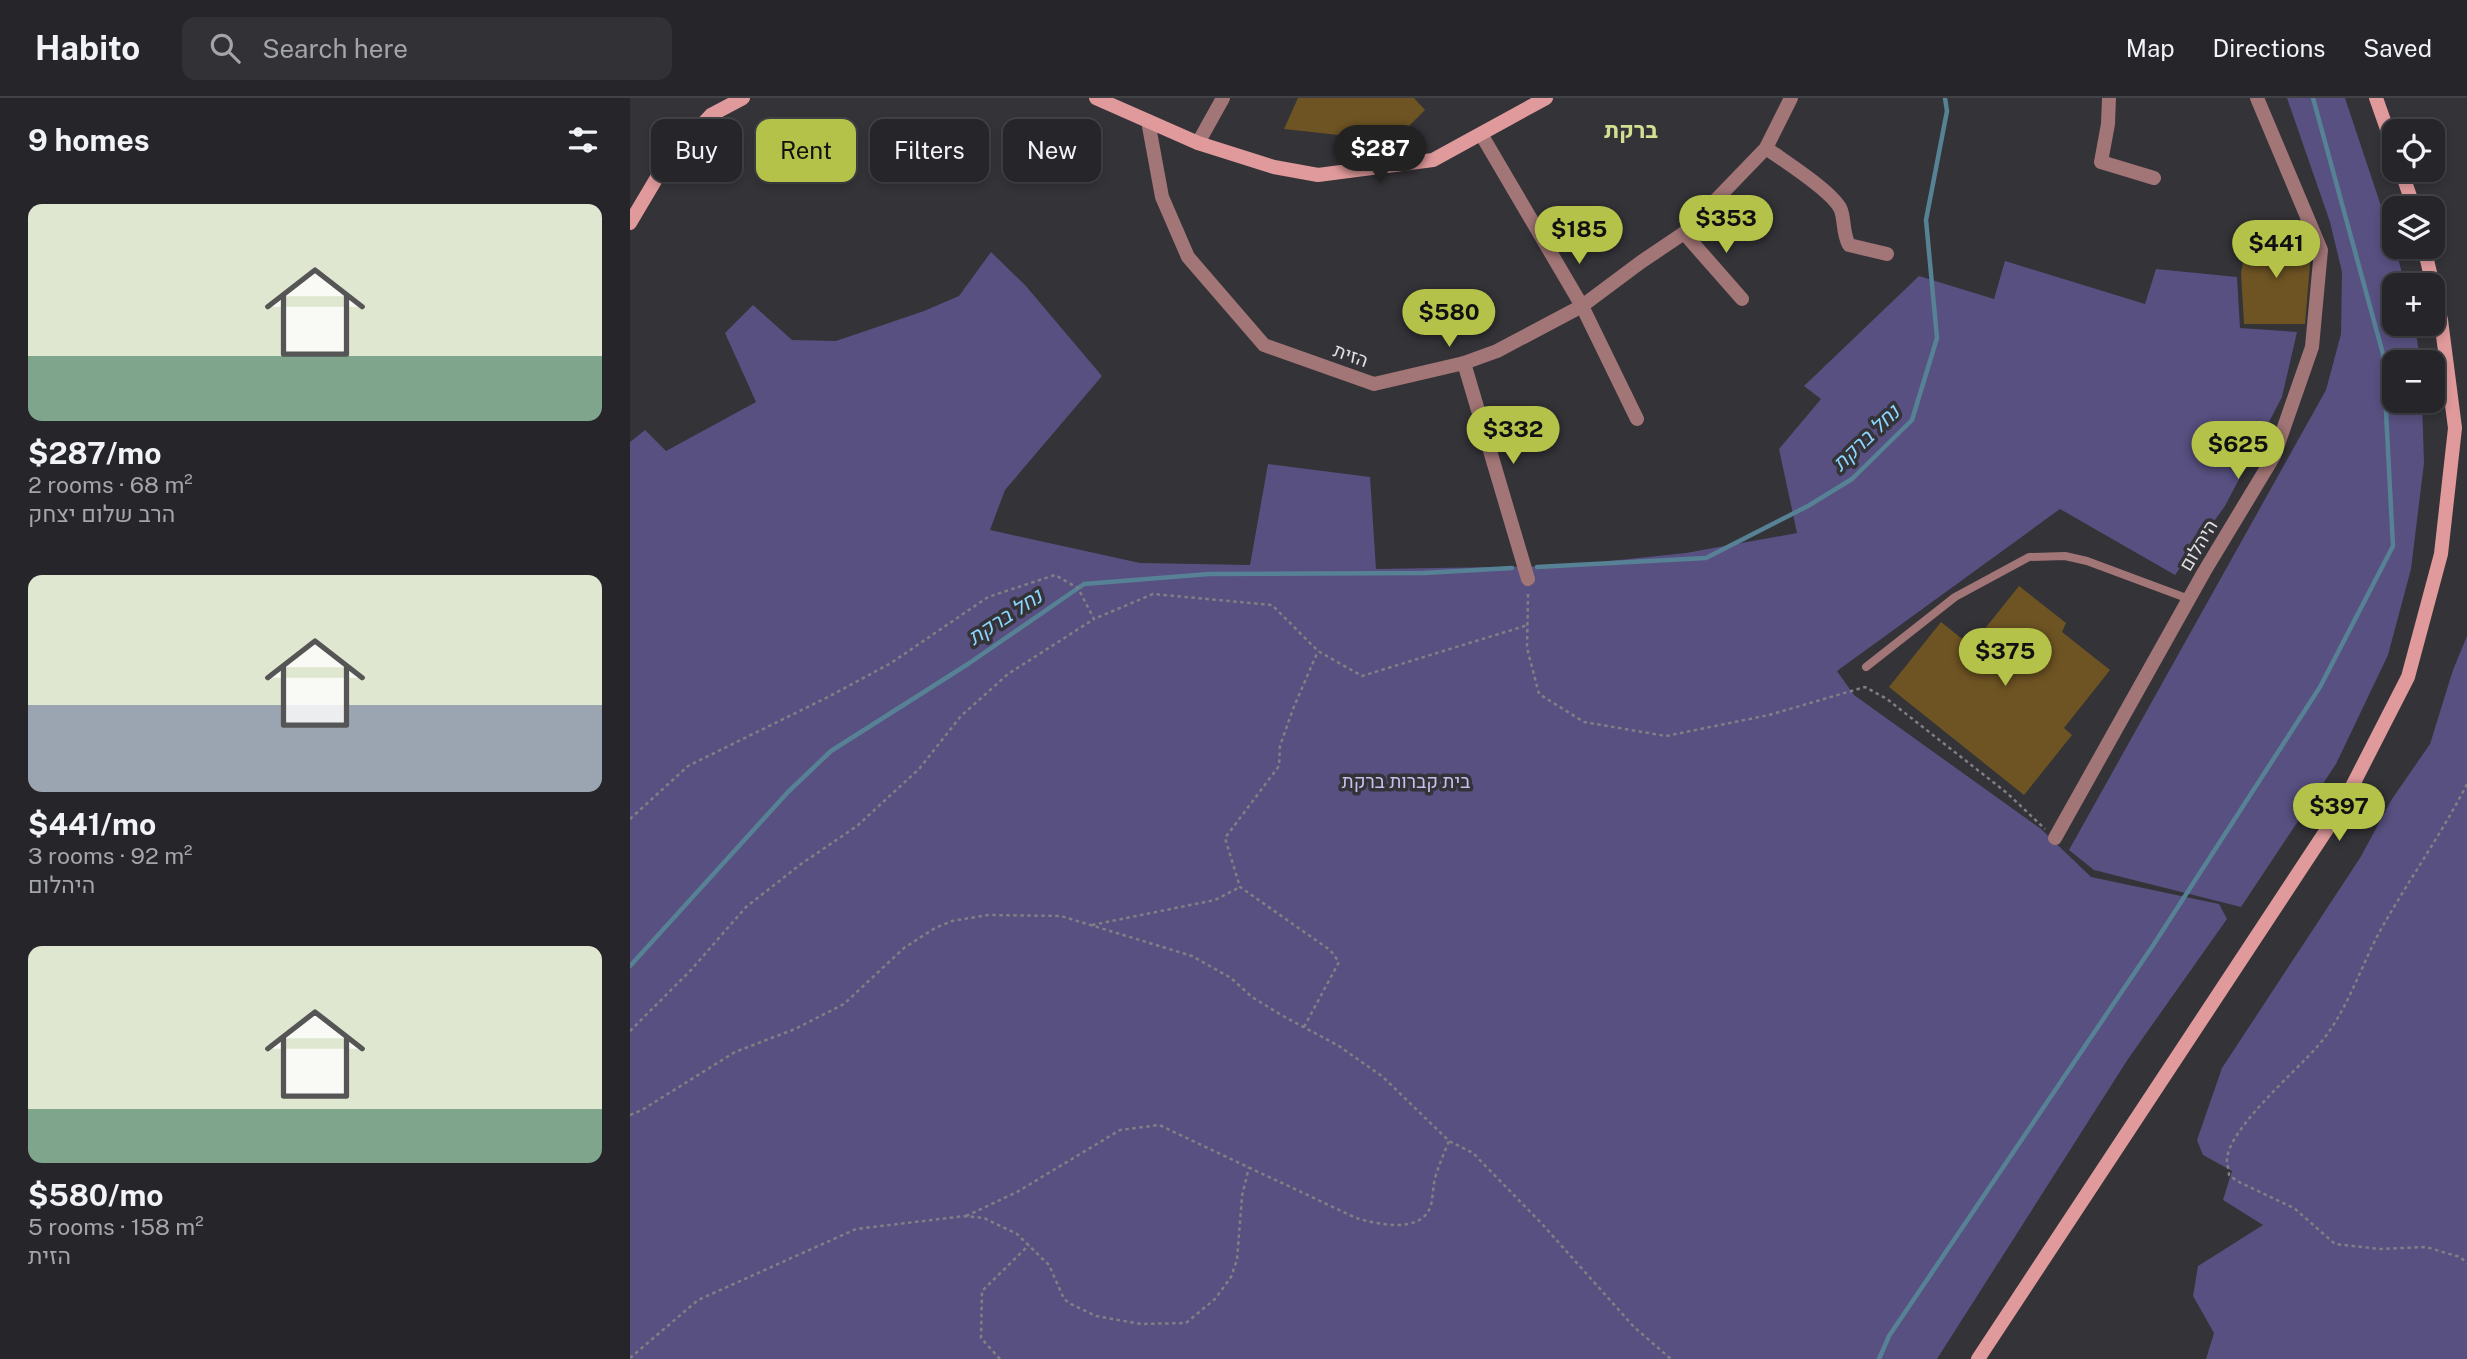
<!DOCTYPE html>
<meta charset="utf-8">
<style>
:root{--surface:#26262a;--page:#323236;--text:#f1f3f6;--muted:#a4a5a8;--line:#424347;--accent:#b4c24a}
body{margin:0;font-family:"Public Sans",Heebo,sans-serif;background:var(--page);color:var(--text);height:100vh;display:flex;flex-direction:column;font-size:26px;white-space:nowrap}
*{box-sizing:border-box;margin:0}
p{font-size:23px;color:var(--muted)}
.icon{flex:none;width:38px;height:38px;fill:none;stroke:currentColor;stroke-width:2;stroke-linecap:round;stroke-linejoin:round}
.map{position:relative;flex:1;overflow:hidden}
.side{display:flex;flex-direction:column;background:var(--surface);width:630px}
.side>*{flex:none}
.hud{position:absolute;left:21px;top:21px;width:665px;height:63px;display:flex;gap:14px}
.fabs{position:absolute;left:1752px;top:21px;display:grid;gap:14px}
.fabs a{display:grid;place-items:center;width:63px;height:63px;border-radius:14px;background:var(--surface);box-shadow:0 4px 10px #0003,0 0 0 2px var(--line);font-size:35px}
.price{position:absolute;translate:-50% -60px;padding:0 16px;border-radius:24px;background:var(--accent);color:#111;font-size:23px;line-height:46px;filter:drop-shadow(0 2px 4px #0008)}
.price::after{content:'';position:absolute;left:50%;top:42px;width:21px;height:16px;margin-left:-10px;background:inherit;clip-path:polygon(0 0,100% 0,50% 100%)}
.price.active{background:#222;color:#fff}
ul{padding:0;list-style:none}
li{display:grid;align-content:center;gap:14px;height:371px;padding:0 28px}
li span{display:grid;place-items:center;height:217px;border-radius:14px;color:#555}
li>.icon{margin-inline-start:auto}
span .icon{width:126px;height:126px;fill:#fffc;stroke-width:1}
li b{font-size:30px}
h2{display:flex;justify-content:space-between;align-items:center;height:84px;padding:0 28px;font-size:30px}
.chip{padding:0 24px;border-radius:14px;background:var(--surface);box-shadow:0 4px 10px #0003,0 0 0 2px var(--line);font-size:24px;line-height:63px}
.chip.active{background:var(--accent);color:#111}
header{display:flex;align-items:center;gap:42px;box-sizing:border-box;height:98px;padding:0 35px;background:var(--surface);border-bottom:2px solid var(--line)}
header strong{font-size:33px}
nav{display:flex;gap:38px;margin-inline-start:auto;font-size:24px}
.search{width:490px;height:63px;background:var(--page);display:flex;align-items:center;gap:18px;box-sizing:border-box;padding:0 24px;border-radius:14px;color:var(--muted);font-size:26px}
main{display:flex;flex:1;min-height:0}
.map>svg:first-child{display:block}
.green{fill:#575080}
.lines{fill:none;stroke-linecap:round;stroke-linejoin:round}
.stream{stroke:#578195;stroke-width:4.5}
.building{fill:#6f5423}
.path{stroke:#808084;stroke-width:2.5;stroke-dasharray:3.5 3.5;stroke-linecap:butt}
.lane{stroke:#a27576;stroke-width:8}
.street{stroke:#a27576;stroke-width:14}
.secondary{stroke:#e09a9b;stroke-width:14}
.labels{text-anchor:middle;stroke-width:7;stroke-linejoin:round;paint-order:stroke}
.street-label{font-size:19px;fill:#e1e1e4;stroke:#333338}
.park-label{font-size:19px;fill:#c5c0ed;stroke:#333338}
.water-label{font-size:21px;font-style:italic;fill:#8bd6fd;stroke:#333338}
.quarter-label{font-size:23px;font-weight:bold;fill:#d3df91;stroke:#333338}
</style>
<header>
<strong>Habito</strong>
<div class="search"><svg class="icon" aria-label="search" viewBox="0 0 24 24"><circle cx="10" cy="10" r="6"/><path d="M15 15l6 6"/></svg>Search here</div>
<nav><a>Map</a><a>Directions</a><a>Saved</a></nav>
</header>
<main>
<section class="side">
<h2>9 homes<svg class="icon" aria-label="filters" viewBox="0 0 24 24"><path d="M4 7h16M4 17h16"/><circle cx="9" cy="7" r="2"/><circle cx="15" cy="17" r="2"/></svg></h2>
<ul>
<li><span style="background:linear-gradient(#dfe7d0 70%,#7fa58c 0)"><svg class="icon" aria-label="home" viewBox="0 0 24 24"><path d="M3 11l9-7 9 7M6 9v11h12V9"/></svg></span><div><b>$287/mo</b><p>2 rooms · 68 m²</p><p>הרב שלום יצחק</p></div></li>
<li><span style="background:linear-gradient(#dfe7d0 60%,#9aa5b1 0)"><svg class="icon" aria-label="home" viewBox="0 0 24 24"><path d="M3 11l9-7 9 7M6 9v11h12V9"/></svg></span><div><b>$441/mo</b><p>3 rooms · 92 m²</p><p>היהלום</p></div></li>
<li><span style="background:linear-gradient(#dfe7d0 75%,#7fa58c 0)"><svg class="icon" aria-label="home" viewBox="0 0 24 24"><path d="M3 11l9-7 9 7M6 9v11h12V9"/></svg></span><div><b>$580/mo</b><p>5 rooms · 158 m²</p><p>הזית</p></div></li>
</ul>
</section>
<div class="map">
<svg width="1837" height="1261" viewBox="0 0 1837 1261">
<rect width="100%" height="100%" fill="#333338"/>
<!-- green -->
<g class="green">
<polygon points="1657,0 1715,0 1767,156 1775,187 1764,187 1764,226 1784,226 1791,264 1764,264 1764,303 1792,303 1794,365 1781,471 1758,557 1706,666 1611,809 1464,772 1439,752 1696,292 1711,236 1712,174 1700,124"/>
<polygon points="361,154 395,187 472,278 375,392 360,432 510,465 620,467 638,366 740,379 746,471 932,468 1056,455 1167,435 1149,351 1191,301 1174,288 1289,178 1364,201 1375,163 1515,206 1526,171 1607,179 1610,230 1667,234 1652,299 1595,408 1545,477 1430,411 1207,573 1224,597 1411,731 1461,779 1589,806 1597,821 1498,961 1307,1261 0,1261 0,344 15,332 36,353 126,304 95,235 123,207 162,242 206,243 294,213 329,198"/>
<polygon points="1837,538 1837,1261 1576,1261 1584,1235 1563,1198 1568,1168 1633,1127 1593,1102 1602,1073 1573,1057 1567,1042 1592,970 1730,760 1762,701 1800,646 1823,572"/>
</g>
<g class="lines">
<!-- stream -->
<g class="stream">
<polyline points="907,469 1076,460 1178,408 1222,381 1282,322 1307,240 1296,122 1317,13 1315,0"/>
<polyline points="0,868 158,694 201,653 338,566 454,486 579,476 794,475 882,470"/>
<polyline points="1249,1261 1259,1238 1522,849 1690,589 1763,448 1753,256 1683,0"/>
</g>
</g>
<!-- building -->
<g class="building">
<polygon points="668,0 784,0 795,12 764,43 654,31"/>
<polygon points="1671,130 1681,154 1675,226 1614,226 1611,176 1616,146"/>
<polygon points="1389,488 1436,525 1432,534 1480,572 1434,630 1442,637 1394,697 1259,589 1311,524 1341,548"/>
</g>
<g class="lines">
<!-- path -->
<g class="path">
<polyline points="898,496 897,550 909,596 954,624 1036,638 1139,617 1235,589 1257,601 1377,695 1415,731"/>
<path d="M1837,686C1811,737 1778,783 1750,833C1729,872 1716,917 1686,950C1665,974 1598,1031 1597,1062C1597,1067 1599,1072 1599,1077L1607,1083L1664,1110L1705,1146L1750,1151L1796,1149L1830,1159L1837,1165"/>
<polyline points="0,721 58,668 200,598 261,565 358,499 425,477 448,490 464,521 523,496 642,507 688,553 732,578 898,527"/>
<polyline points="462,827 585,802 610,789"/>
<polyline points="674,929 709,864 700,852 610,789 595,740 649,668 650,648 663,611 688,553"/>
<polyline points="0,933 61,872 116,809 171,766 227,728 289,671 331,618 378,576 464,521"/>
<polyline points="0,1017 12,1012 105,954 165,931 214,906 274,850 305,830 322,823 358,817 431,818 562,858 601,880 622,899 653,918 709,948 753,979 819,1043 843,1055 913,1127 1004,1229 1041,1261"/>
<path d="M336,1118L387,1094L490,1032L529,1027L726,1120C747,1126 792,1137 801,1107C803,1098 803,1089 805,1080C809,1067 814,1055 819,1043"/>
<polyline points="0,1260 68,1202 226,1131 335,1118 354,1120 387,1136 419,1167 434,1201 441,1206 466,1218 511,1226 556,1225 585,1201 601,1179 607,1162 612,1098 619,1069"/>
<polyline points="370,1261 351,1240 352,1193 399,1147"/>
</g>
<!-- lane -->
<polyline class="lane" points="1236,569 1325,499 1399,459 1435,458 1457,463 1559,501"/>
<!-- street -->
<g class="street">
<polyline points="1479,0 1478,26 1471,64 1524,80"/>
<polyline points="518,23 532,99 558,159 634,247 744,286 834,265 867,253 952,208 1011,164 1054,135 1136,50 1161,0"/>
<polyline points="851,36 952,208 1007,321"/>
<polyline points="568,45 593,0"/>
<path d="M1136,50C1154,63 1200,92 1210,110C1215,119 1212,134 1219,147L1257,156"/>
<polyline points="1054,135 1112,201"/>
<polyline points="834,265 898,481"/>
<polyline points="1425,740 1574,474 1644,358 1682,249 1691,152 1627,0"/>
</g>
<!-- secondary -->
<g class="secondary">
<polyline points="466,0 568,45 644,69 688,77 803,62 916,0"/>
<polyline points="1746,0 1764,51"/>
<polyline points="1771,72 1784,110"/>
<polyline points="0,125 35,66 81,17 113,0"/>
<polyline points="1348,1261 1711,710 1778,579 1811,456 1825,330 1811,222 1794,149"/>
</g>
</g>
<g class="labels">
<!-- street labels -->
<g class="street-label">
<text transform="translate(721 257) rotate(20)" y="7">הזית</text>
<text transform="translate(1568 447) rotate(-59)" y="7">היהלום</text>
</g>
<!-- park labels -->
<g class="park-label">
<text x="776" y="690">בית קברות ברקת</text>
</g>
<!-- water labels -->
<g class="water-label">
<text transform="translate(1236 340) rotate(-44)" y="7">נחל ברקת</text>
<text transform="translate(375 519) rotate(-33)" y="7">נחל ברקת</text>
</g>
<!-- quarter labels -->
<g class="quarter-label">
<text x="1001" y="40">ברקת</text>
</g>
</g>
</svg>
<div class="fabs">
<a><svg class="icon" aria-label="locate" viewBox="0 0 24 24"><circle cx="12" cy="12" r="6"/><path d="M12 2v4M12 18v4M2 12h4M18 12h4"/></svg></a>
<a><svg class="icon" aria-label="layers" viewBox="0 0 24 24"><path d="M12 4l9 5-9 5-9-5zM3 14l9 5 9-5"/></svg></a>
<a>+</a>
<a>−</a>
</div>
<b class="price active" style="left:750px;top:87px">$287</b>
<b class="price" style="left:1096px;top:157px">$353</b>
<b class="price" style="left:949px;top:168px">$185</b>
<b class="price" style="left:1646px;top:182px">$441</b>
<b class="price" style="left:819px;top:251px">$580</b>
<b class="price" style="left:883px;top:368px">$332</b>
<b class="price" style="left:1608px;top:383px">$625</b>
<b class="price" style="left:1375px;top:590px">$375</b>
<b class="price" style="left:1709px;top:745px">$397</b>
<div class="hud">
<a class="chip">Buy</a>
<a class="chip active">Rent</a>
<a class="chip">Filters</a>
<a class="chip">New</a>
</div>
</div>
</main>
